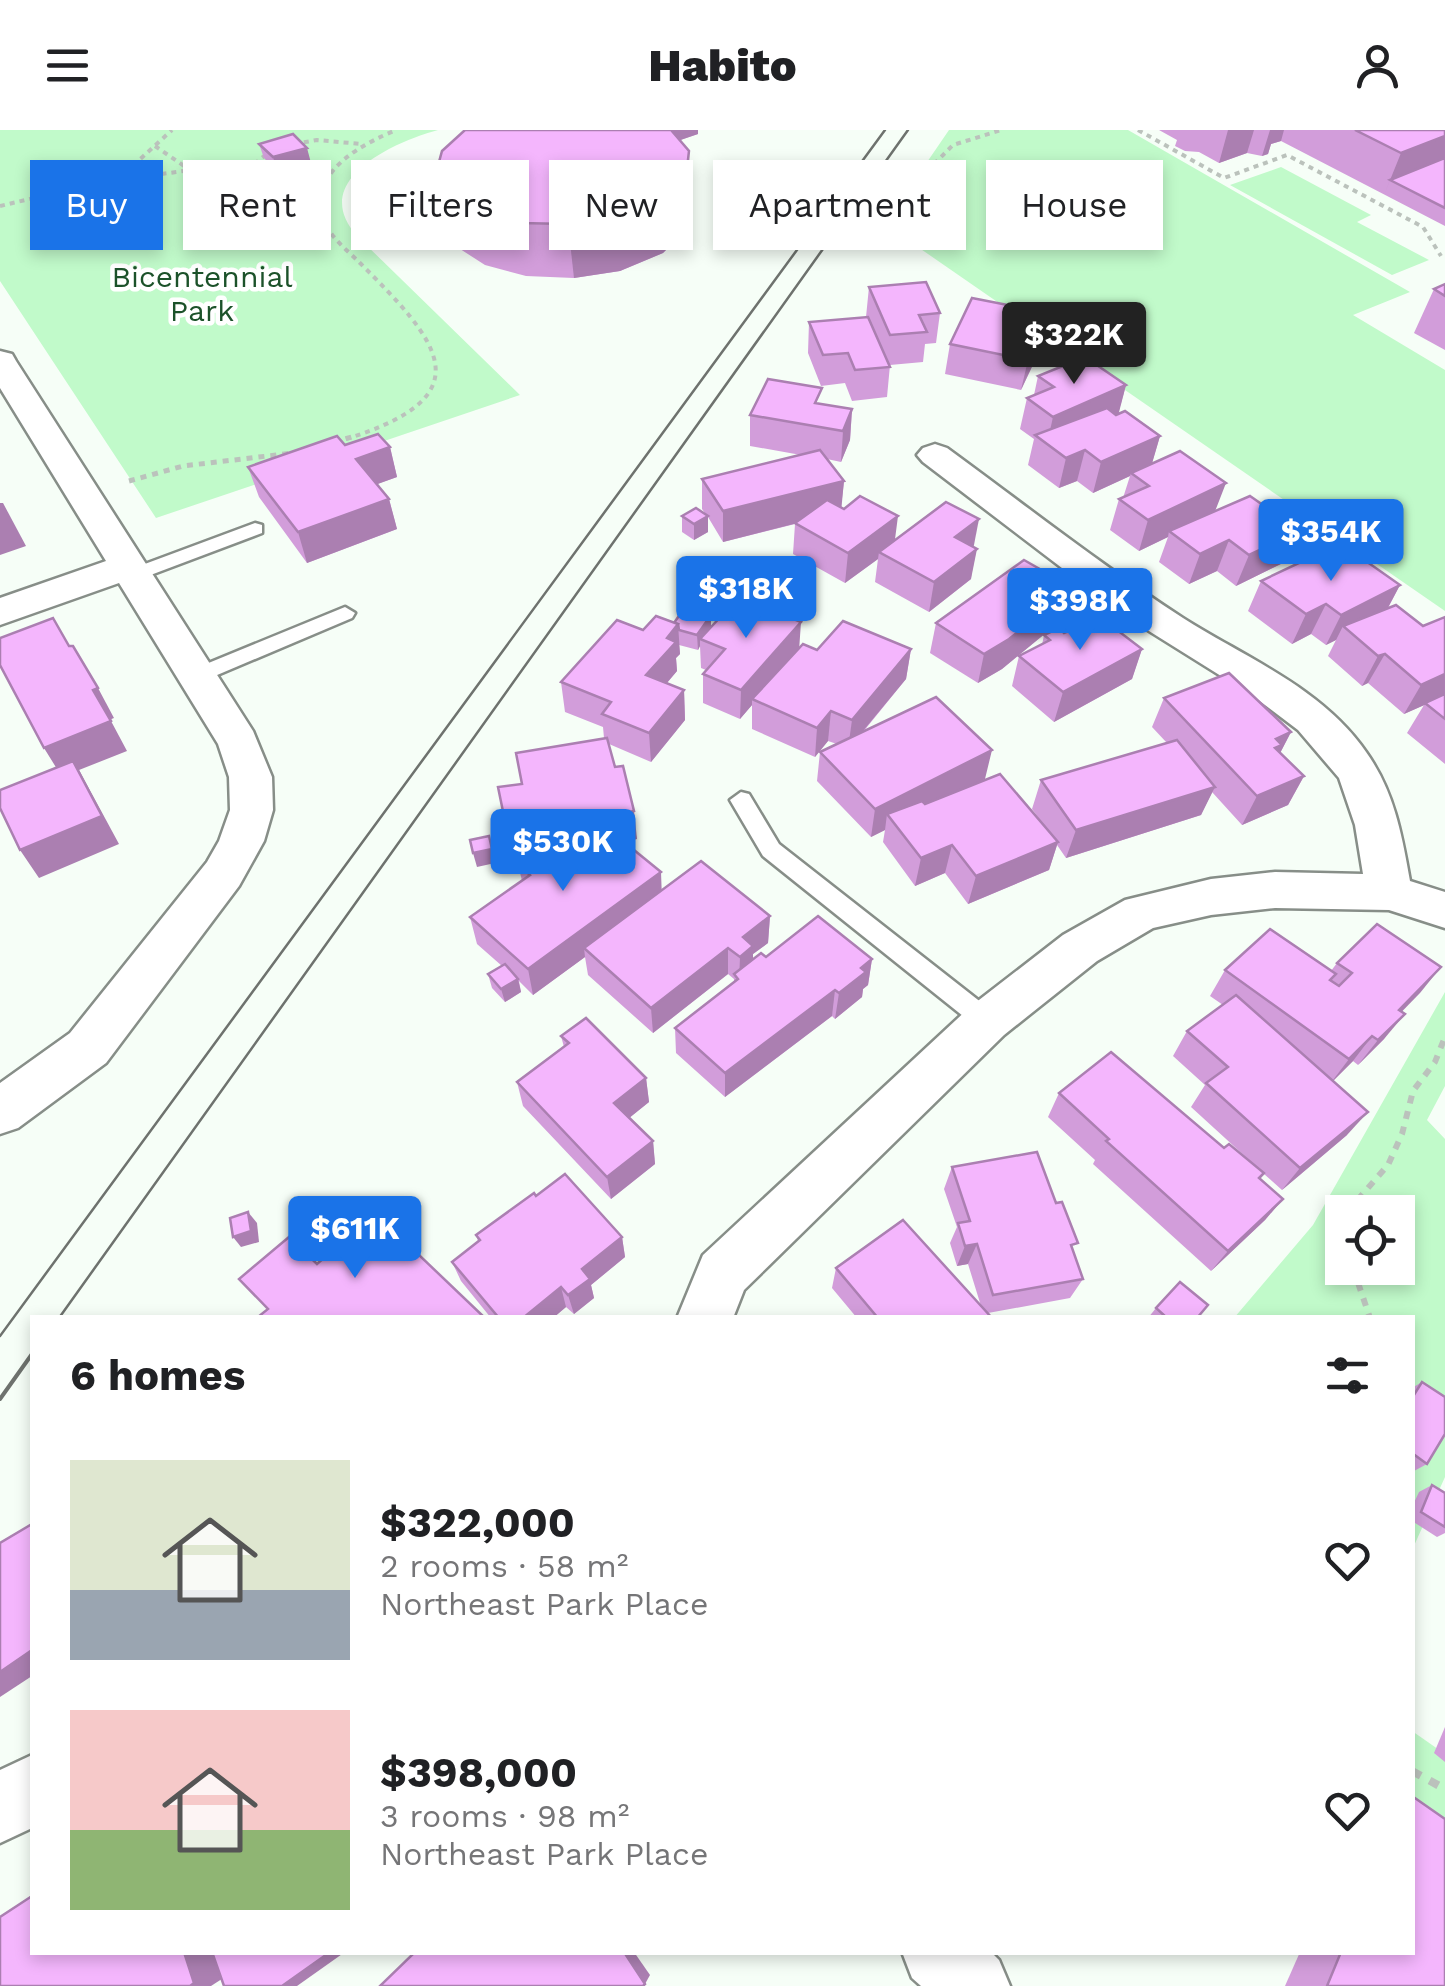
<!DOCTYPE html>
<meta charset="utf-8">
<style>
:root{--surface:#fff;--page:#f2f2f2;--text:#202124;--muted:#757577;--accent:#1a73e8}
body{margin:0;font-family:"Work Sans",sans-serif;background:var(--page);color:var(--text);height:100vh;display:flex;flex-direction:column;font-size:38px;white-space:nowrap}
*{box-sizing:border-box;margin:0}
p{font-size:32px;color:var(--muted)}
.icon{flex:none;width:55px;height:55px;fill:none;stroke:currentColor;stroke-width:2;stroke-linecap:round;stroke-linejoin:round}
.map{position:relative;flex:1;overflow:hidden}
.sheet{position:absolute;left:30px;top:1185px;width:1385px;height:640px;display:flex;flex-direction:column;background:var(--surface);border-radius:0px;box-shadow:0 5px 15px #0003}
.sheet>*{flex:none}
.banner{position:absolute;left:30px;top:30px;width:1385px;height:90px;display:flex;gap:20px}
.fabs{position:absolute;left:1325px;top:1065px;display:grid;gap:20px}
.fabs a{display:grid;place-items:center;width:90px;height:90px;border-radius:0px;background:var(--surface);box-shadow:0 5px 15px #0003;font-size:50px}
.price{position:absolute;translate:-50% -85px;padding:0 22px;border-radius:10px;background:var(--accent);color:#fff;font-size:32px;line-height:65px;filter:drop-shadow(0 2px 5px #0008)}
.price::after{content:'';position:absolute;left:50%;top:60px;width:30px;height:22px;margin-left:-15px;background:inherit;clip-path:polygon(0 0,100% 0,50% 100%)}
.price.selected{background:#222;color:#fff}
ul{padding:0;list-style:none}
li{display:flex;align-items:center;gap:30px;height:250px;padding:0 40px}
li span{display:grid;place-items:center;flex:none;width:280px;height:200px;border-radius:0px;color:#555}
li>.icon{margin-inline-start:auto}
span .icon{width:120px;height:120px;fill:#fffc;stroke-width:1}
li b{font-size:42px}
h2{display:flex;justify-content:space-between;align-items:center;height:120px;padding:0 40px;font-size:42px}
.pill{padding:0 35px;border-radius:0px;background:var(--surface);box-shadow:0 5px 15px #0003;font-size:35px;line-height:90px}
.pill.selected{background:var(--accent);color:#fff}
header{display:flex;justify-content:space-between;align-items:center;height:130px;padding:0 40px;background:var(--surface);font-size:45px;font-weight:800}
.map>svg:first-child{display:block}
.green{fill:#c1faca;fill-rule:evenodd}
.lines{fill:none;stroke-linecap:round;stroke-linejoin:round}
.lane-casing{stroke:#878e88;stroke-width:5}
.street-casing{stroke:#878e88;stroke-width:5}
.path-far3{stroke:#bbc2bc;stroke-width:4;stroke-dasharray:5 5;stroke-linecap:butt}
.path-far2{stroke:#bbc2bc;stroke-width:5;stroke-dasharray:6 6;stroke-linecap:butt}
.path-far1{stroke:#bbc2bc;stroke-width:6;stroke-dasharray:8 8;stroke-linecap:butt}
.path{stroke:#bbc2bc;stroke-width:8;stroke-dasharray:10 10;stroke-linecap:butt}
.lane{fill:#fff;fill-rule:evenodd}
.street{fill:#fff;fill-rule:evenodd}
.tram-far1{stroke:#6e726e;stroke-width:2.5}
.tram{stroke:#6e726e;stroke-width:4}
.wall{fill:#d29dda}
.shaded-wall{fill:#ab7fb1}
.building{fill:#f4b6fd;stroke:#ab7fb1;stroke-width:2.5}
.labels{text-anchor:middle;stroke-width:9;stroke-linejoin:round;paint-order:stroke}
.far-park-label{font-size:30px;fill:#1c522a;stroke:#fff}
</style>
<header><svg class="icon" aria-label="menu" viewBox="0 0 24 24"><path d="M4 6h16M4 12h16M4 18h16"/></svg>Habito<svg class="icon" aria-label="person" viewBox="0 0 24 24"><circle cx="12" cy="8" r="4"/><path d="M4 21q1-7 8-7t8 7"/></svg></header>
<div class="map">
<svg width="1445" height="1856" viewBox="0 0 1445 1856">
<rect width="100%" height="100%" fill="#f6fef7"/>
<!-- green -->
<g class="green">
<path d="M0,0H438C394,12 306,51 358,107L520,265L156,388L0,151Z"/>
<polygon points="949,0 1128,0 1410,162 1353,185 1445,240 1445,481 886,95 933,42 923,38"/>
<polygon points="1281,37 1371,85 1357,92 1429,130 1392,145 1230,55"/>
<path d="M1445,862V956L1427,990L1445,1009V1347L1413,1418L1412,1188H1234L1313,1095ZM1342,1082H1398V1138H1342Z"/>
<polygon points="1412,1601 1445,1624 1445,1704 1413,1680"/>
</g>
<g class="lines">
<!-- lane casing -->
<g class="lane-casing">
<g id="lane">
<polygon points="255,393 262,395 262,403 140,449 126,449 123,445 126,441"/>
<polygon points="345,477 355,483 352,488 203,551 196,553 186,546 189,541"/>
<polygon points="741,662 749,664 779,714 996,884 999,891 996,898 978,898 763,726 730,670"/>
</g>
</g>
<!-- street casing -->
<g class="street-casing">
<g id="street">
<polygon points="0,221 12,224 16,231 253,601 272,647 273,680 264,711 239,756 106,933 18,998 0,1004 0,953 70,903 207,732 219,711 230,680 229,647 218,614 119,453 0,495 0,468 106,431 0,258"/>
<path d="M935,314L947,318C1025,375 1101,435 1183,488C1246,528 1322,558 1366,622C1394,661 1402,705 1410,751L1445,762V798L1389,780L1275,778L1211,785L1153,798L1097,831L1004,905L744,1160L733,1188H677L703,1125L970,877L1063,805L1125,770L1211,749L1275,742L1363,744L1355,695L1339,648L1298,600L1253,566L1125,486L923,332L917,325L923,318Z"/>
<polygon points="32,1625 32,1698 0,1713 0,1640"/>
<polygon points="902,1822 991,1822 999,1830 1010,1856 921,1856 912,1848"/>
</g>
</g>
<!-- path-far3 -->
<g class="path-far3">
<polyline points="1138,0 1224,48 1287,25 1423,97 1441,126"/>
<polyline points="294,14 317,10 361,14"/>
<polyline points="155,16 190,40"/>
<polyline points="255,43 253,35 268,23"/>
<polyline points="102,52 191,40 326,48"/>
<polyline points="0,76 102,52 137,32 172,0"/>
<polyline points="895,92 937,31 953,15 1001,0"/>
<path d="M346,309C488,265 437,210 360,133C347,120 327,105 322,85C311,40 363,14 396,0"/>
</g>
<!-- path-far2 -->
<g class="path-far2">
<polyline points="334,312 355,306"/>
<polyline points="129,351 183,336 293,323"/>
</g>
<!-- path-far1 -->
<g class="path-far1">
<polyline points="1347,1082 1388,1035 1402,1004 1413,961 1435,932 1445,907"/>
<polyline points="1342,1096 1342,1110"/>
<polyline points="1353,1138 1370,1188"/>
</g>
<!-- path -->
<polyline class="path" points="1412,1641 1445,1659"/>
<!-- lane -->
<use href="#lane" class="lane"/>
<!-- street -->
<use href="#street" class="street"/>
<!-- tram-far1 -->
<g class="tram-far1">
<polyline points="59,1188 908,0"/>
<polyline points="0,1206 885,0"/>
</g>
<!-- tram -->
<polyline class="tram" points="0,1269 32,1224"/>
</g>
<!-- wall -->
<g class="wall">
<polygon points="465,0 698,0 698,4 680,10 690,74 687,99 663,123 620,141 574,148 526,146 485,135 457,117 445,95 436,43"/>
<polygon points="1159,0 1445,0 1445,96 1281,11 1271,14 1268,24 1262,26 1247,23 1219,33 1199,22 1185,21 1175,16 1177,10"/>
<polygon points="259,14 311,33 277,42 264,28"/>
<polygon points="1445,154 1445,220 1414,203 1434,159"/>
<polygon points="869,157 940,183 936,213 925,214 923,232 890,235 887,267 852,271 845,253 821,256 808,223 809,192 866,187"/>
<polygon points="1018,177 1015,190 1043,196 1037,226 1021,260 945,244 950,214"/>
<polygon points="1038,246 1126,255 1118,284 1160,306 1152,333 1215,381 1287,431 1236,456 1217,441 1189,454 1159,432 1168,407 1139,421 1110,400 1119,369 1123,368 1130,346 1093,363 1077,351 1059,358 1028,335 1034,309 1020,299 1027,268 1034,265"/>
<polygon points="820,274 852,279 850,310 841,332 827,329 844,351 841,377 895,410 973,417 971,449 929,482 875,452 878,429 845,453 793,424 795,394 723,412 708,387 708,402 694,410 682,402 682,386 707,386 702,379 702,349 801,325 750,316 750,285"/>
<polygon points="345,315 390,317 397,347 377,354 389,369 397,399 307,433 259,367 248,337"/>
<polygon points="1331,433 1400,455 1388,478 1423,496 1445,487 1445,634 1407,603 1424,575 1404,584 1368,553 1362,556 1328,526 1336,510 1326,515 1311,504 1292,514 1248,481 1261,451"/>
<polygon points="1064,488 1002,539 978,553 930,523 936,493"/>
<polygon points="674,493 711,498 799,518 817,520 911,519 906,549 863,602 985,649 968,657 1043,694 1032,679 1041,650 1167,613 1152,597 1164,568 1291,602 1280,623 1304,646 1288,675 1242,695 1212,662 1201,685 1066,728 1057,715 1049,740 968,774 945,743 915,756 883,712 885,700 871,707 817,651 820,622 837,614 828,611 815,627 752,599 752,575 740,589 703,573 703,544 706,540 701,538 700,516 698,520 679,515 680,524 676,528 677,541 667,553 684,560 685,590 651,632 609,614 637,709 624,712 662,760 770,786 768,813 753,824 753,829 766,827 872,829 868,855 863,859 862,867 835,889 832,886 725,967 676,923 675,898 734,852 734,849 728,844 653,903 588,845 585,827 533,865 519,851 521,862 505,872 492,858 488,844 502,836 477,814 470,787 522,751 518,734 530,726 513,729 522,654 604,608 603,597 565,582 561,552 643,500"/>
<polygon points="1064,503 1142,519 1132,549 1054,592 1012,556 1019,526 1042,515 1044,505"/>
<polygon points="1337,833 1441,837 1401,882 1384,909 1358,935 1353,931 1333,951 1347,1005 1282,1060 1264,1044 1260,1049 1283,1069 1265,1090 1211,1141 1093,1034 1095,1030 1048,987 1059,963 1224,1018 1260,1040 1191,977 1205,955 1173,926 1187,901 1223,875 1210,866 1225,840 1331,841"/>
<polygon points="561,906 646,948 649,972 629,988 653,1011 655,1034 611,1069 523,976 517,952 564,917"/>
<polygon points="952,1037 1073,1121 1083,1149 1070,1168 988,1183 992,1188 857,1188 832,1158 836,1138 981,1176 968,1134 957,1136 950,1113 957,1097 944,1059"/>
<polygon points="536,1066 622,1107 625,1127 591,1155 594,1168 574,1184 566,1177 553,1188 491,1188 461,1151 452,1132 478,1111 476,1105"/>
<polygon points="1156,1178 1197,1188 1148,1188"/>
<polygon points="1422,1252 1427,1334 1414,1341 1412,1340 1412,1258"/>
<polygon points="1432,1355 1445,1363 1445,1403 1437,1407 1412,1391 1412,1377 1419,1362"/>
<polygon points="1445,1597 1445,1632 1434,1623"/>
<polygon points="1300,1822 1412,1822 1445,1856 1285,1856"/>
</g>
<!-- shaded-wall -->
<g class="shaded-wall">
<polygon points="639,0 698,0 698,4 640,24"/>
<polygon points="1228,0 1254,0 1247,23 1219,33"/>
<polygon points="1270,0 1284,0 1281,11 1271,14 1268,24 1262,26"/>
<polygon points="1445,6 1445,41 1390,50 1384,65 1401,23"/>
<polygon points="307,18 311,33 277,42 273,27"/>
<polygon points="689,21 690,74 687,99 663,123 620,141 574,148 568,94"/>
<polygon points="1043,196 1037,226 1021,260 1028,230"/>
<polygon points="1126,255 1118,286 1047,314 1053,287"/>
<polygon points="852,279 850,310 841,332 843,301"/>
<polygon points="1160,306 1151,337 1131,343 1130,346 1093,363 1101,332"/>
<polygon points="390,317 397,347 364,359 356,329"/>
<polygon points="1085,320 1077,351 1059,358 1066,328"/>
<polygon points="844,351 841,382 723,412 723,381"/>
<polygon points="1226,353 1214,384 1169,401 1168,407 1139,421 1148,390"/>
<polygon points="389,369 397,399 307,433 298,402"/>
<polygon points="0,373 3,373 26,416 0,425"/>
<polygon points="708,386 708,402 694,410 694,394"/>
<polygon points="898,386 894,417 879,422 878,429 845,453 848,423"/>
<polygon points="979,389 973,420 955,407"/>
<polygon points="1300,401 1287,431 1236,456 1249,425"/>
<polygon points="1229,410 1217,441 1189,454 1200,424"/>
<polygon points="977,419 971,449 929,482 934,452"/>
<polygon points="1400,455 1384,485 1343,496 1336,510 1326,515 1341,485"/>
<polygon points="1073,458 1064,488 1002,539 978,553 984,524"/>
<polygon points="1326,474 1311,504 1292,514 1306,484"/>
<polygon points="711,485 711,500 700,509 700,516 698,520 697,505"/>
<polygon points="801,492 799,521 752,569 752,575 740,589 741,560"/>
<polygon points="678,494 680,524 676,528 677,541 648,575 646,545 667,508"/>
<polygon points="911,519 906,549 848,619 852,590"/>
<polygon points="1142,519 1132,549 1054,592 1063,562"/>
<polygon points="1385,524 1368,553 1362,556 1378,526"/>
<polygon points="1445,544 1445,566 1404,584 1421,555"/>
<polygon points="98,558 114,588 109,590 93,560"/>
<polygon points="684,560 685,590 651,632 649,603"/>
<polygon points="831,581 828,611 815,627 817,598"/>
<polygon points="111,591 127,621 79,640 119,714 39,748 20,720 62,647 44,618"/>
<polygon points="1291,602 1276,631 1276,609"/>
<polygon points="992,620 985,649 895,695 887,684 885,700 871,707 875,679"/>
<polygon points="1304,646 1288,675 1242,695 1257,666"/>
<polygon points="1215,657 1201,685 1066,728 1076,700"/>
<polygon points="611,681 614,709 513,729 507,701"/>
<polygon points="634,681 637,709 615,713 612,685"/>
<polygon points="1058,712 1049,740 968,774 976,746"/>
<polygon points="952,715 945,743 915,756 921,728"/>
<polygon points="492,719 495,733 477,737 473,723"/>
<polygon points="661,742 662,769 584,818 585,827 533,865 528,839"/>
<polygon points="770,786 768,813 753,824 753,842 739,853 740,827 743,807"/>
<polygon points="728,818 728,844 653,903 651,878"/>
<polygon points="872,829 868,855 863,859 862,867 835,889 839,863 861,838"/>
<polygon points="1441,837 1420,863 1378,906 1399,880"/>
<polygon points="518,849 521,862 505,872 501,859"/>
<polygon points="835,860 832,886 725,967 725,943"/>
<polygon points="1405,884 1384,909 1358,935 1378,910"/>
<polygon points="1372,906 1353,931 1330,954 1349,929"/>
<polygon points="646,948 649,972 618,997 614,973"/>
<polygon points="1368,982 1347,1005 1282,1060 1300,1038"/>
<polygon points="653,1011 655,1034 611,1069 607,1047"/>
<polygon points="1283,1069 1265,1090 1211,1141 1228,1121"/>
<polygon points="248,1082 257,1093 259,1112 241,1117 233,1107"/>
<polygon points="622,1107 625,1127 591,1155 594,1168 574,1184 568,1165 582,1139"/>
<polygon points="977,1114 968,1134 957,1136 965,1116"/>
<polygon points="561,1157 566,1177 553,1188 523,1188"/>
<polygon points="32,1520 32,1546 0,1567 0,1542"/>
<polygon points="184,1822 220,1822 228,1845 211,1856 190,1856"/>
<polygon points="330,1822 345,1822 297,1856 282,1856"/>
<polygon points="624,1822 634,1822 650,1845 645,1854"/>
</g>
<!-- building -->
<g class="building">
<polygon points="465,0 671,0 689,21 686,47 661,70 617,87 568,94 520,93 477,82 448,64 436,43 442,21"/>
<polygon points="1355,0 1445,0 1445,6 1401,23"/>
<polygon points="293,4 307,18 273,27 259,14"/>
<polygon points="1445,28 1445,78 1390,50"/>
<polygon points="926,152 940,183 919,185 927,202 890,205 869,157"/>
<polygon points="1445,154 1445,166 1434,159"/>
<polygon points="972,168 1018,177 1012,190 1043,196 1028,230 950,214"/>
<polygon points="868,187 890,237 855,240 848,223 823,225 809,192"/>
<polygon points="1085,227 1126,255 1053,287 1027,268 1054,257 1038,246"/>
<polygon points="768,249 822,258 815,273 852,279 843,301 750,285"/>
<polygon points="1107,278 1116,285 1125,281 1160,306 1101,332 1085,320 1066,328 1035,305"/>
<polygon points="378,304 390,317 356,329 389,369 298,402 248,337 337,306 345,315"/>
<polygon points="820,320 844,351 723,381 702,349"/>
<polygon points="1180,321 1226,353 1148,390 1119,369 1149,356 1131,343"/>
<polygon points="860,366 898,386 848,423 795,393 827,370 844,379"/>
<polygon points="1250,366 1300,401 1249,425 1229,410 1200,424 1169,401"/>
<polygon points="946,372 979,389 955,407 977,419 934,452 879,422"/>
<polygon points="696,378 708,386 694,394 682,386"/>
<polygon points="1353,422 1400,455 1341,485 1326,474 1306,484 1261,451 1318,424 1331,433"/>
<polygon points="1024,430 1073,458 1009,509 984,524 936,493"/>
<polygon points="739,467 801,492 741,560 703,544 725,519 700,509"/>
<polygon points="1396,475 1423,496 1445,487 1445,544 1421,555 1385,524 1378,526 1343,496"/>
<polygon points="685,477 711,485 697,505 679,500 678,494 674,493"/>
<polygon points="656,486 678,494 667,508 676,512 646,545 684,560 649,603 602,584 611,572 561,552 617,490 643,500"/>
<polygon points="1100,487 1142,519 1063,562 1019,526 1050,510 1044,505 1059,498 1064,503"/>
<polygon points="53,488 69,516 73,516 98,558 93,560 111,591 44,618 0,535 0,508"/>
<polygon points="843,491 911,519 852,590 831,581 817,598 752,569 803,514 817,520"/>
<polygon points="1229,543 1291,602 1276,609 1282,615 1275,618 1304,646 1257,666 1164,568"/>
<polygon points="1445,564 1445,589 1425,573"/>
<polygon points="936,567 992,620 875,679 820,622"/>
<polygon points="607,608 615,637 623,636 634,681 612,685 611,681 507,701 498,657 522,654 516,623"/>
<polygon points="1177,610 1215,657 1076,700 1041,650"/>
<polygon points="73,631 102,686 20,720 0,678 0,660"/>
<polygon points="1000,644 1058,712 976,746 952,715 921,728 887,684 922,671 925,674"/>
<polygon points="607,698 661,742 528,839 470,787 530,745 518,734 560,705 577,719"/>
<polygon points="489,706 492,719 473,723 470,710"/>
<polygon points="701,731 770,786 743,807 753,816 740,827 728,818 651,878 584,818"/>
<polygon points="818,786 872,829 861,838 866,842 839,863 835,860 725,943 675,898 738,849 734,844 761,823 766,827"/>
<polygon points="1377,794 1441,837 1399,880 1405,884 1378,910 1372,906 1349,929 1225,840 1270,799 1336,844 1330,850 1339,856 1352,843 1337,833"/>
<polygon points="505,834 518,849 501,859 488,844"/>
<polygon points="1236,865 1368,982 1300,1038 1206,953 1228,937 1187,901"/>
<polygon points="586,888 646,948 614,973 653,1011 607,1047 517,952 569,913 561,906"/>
<polygon points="1111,922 1224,1018 1229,1014 1264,1043 1259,1048 1283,1069 1228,1121 1106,1011 1109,1009 1059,963"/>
<polygon points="1037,1022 1056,1073 1062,1072 1078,1113 1071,1115 1083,1149 993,1165 977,1114 965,1116 958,1093 970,1091 952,1037"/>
<polygon points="565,1044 622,1107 582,1139 590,1149 568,1165 561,1157 523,1188 499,1188 452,1132 480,1110 476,1105 534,1063 536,1066"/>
<polygon points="248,1082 251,1101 233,1107 230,1088"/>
<polygon points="375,1083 485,1188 258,1187 268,1179 239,1149 289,1107 317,1134"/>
<polygon points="903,1090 992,1188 878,1188 836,1138"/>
<polygon points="1180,1152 1208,1175 1197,1188 1167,1188 1156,1178"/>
<polygon points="1422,1252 1445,1267 1445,1304 1427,1334 1412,1323 1412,1268"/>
<polygon points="1432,1355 1445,1363 1445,1397 1421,1382"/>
<polygon points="32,1394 32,1520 0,1542 0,1413"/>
<polygon points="1412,1666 1445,1689 1445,1856 1327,1856 1341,1822 1412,1822"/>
<polygon points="32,1766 32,1822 184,1822 194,1853 190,1856 0,1856 0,1787"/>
<polygon points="212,1822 330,1822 282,1856 224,1856"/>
<polygon points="415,1822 624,1822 645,1854 643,1856 380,1856"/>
</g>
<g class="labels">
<!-- far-park labels -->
<g class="far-park-label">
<text x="202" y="157">Bicentennial<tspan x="202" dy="34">Park</tspan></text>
</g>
</g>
</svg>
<div class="fabs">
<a><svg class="icon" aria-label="locate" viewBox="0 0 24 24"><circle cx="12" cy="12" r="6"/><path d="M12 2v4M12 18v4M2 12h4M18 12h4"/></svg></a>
</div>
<b class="price selected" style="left:1074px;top:257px">$322K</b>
<b class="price" style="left:1331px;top:454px">$354K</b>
<b class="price" style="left:746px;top:511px">$318K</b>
<b class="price" style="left:1080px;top:523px">$398K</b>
<b class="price" style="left:563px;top:764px">$530K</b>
<b class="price" style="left:355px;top:1151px">$611K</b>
<div class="banner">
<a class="pill selected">Buy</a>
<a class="pill">Rent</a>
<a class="pill">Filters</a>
<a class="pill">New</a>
<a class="pill">Apartment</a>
<a class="pill">House</a>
</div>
<section class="sheet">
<h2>6 homes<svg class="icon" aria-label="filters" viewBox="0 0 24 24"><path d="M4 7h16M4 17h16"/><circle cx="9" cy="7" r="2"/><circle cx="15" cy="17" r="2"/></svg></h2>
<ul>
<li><span style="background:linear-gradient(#dfe7d0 65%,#9aa5b1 0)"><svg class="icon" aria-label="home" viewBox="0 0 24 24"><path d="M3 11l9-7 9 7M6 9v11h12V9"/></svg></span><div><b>$322,000</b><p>2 rooms · 58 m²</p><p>Northeast Park Place</p></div><svg class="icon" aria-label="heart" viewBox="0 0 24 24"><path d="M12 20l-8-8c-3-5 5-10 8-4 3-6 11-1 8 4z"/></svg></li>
<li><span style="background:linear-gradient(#f6c9c9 60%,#8fb573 0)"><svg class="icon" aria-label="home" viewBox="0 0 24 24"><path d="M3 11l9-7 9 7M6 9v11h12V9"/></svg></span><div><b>$398,000</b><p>3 rooms · 98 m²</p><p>Northeast Park Place</p></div><svg class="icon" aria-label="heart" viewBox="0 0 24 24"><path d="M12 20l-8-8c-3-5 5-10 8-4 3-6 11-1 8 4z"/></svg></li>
</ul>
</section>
</div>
